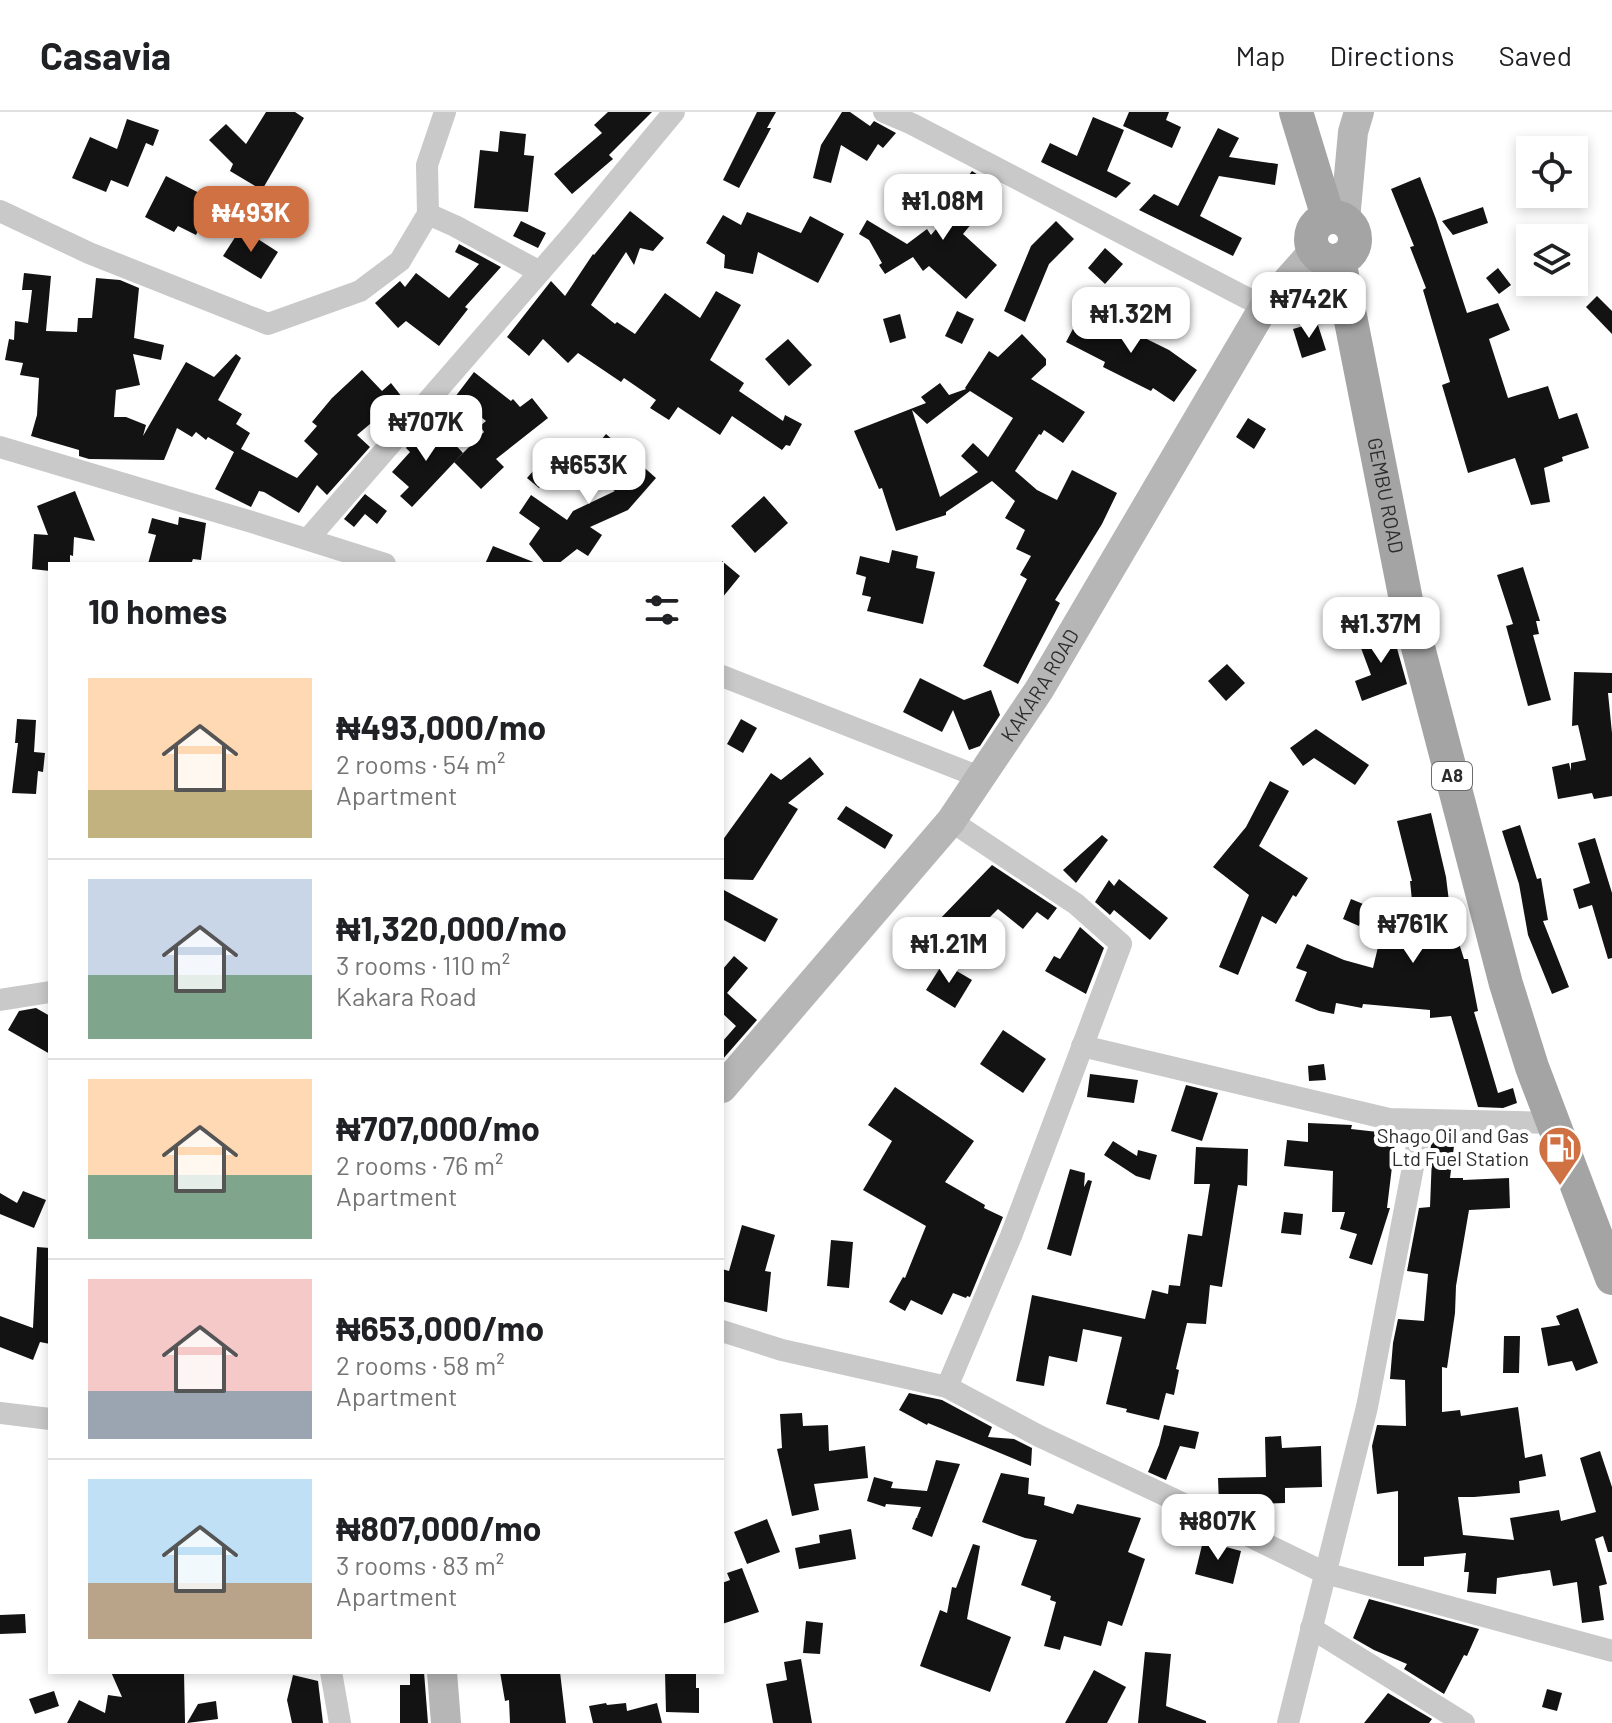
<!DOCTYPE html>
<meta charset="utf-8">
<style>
:root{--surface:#fff;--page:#f6f6f6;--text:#202124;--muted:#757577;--line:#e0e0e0;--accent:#cf7142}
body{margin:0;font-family:Barlow,sans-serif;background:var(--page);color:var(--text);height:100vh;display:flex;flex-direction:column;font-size:30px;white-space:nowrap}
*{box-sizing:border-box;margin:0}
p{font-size:26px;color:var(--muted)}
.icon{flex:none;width:44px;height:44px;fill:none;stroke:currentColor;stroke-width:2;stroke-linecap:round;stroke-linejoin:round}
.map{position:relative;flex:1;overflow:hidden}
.details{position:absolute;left:48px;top:450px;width:676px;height:1112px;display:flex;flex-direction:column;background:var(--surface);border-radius:0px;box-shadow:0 4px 12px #0003}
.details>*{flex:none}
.buttons{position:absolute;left:1516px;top:24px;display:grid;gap:16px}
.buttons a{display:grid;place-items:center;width:72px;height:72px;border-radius:0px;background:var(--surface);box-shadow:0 4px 12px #0003;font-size:40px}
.price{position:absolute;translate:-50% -68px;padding:0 18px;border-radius:16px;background:#fff;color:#222;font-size:26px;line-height:52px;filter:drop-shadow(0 2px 4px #0008)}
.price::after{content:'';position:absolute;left:50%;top:48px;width:24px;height:18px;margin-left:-12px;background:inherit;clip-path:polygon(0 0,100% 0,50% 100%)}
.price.current{background:var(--accent);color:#fff}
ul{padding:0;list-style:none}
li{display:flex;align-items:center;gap:24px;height:200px;padding:0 40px}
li+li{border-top:2px solid var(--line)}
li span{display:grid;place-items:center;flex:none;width:224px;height:160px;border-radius:0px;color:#555}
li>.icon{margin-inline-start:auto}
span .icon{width:96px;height:96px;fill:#fffc;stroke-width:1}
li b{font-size:34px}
h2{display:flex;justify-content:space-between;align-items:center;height:96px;padding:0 40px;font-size:34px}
header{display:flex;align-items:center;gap:48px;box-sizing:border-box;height:112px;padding:0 40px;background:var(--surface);border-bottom:2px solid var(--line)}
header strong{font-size:38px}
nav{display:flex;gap:44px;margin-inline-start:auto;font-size:28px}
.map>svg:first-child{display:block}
.building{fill:#131313;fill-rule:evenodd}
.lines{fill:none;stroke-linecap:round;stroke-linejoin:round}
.street{stroke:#c9c9c9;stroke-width:22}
.secondary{stroke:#b6b6b6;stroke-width:30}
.primary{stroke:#a4a4a4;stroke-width:34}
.labels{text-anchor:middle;stroke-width:8;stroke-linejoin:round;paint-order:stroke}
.shield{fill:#fff;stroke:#6b6b6b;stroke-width:2}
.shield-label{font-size:18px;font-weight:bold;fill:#2c2c2c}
.street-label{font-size:20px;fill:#2c2c2c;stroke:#fff}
.poi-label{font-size:20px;fill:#2c2c2c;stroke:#fff;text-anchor:end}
</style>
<header>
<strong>Casavia</strong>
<nav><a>Map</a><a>Directions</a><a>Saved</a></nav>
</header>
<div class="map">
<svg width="1612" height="1611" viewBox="0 0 1612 1611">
<rect width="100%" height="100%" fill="#fff"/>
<!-- building -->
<g class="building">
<polygon points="266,0 295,0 304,6 262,78 230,59 233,52 209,28 226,12 246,32"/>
<polygon points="608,0 652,0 609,43 613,47 572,82 554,62 602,21 594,13"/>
<polygon points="757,0 776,0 767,16 771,16 739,76 723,68"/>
<polygon points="842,0 850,0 870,14 874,9 896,21 883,36 878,32 867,49 841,33 831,71 813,66 821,33"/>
<polygon points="1129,0 1169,0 1166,8 1181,15 1172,36 1123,14"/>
<polygon points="1093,5 1124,18 1107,59 1131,71 1116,86 1041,50 1050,31 1077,44"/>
<polygon points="127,7 159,18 153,34 146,31 128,75 111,68 106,80 72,66 90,25 117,37"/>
<polygon points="1218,16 1239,26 1229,45 1278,52 1275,73 1219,64 1200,104 1242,126 1233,144 1139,98 1154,82 1178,94"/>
<polygon points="500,19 526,22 524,43 534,44 528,100 474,96 480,38 498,40"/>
<polygon points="972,59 1000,77 963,122 997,153 966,187 929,154 923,159 913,145 885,162 879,153 882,151 869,128 859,122 867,108 907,132 927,117 931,123 966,82 958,77"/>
<polygon points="166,64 213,88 196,123 178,114 174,120 145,105"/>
<polygon points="1420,65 1436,107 1467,201 1498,191 1510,218 1489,227 1508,286 1548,274 1559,307 1577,301 1589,336 1562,345 1563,349 1544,356 1550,390 1531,393 1515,346 1468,361 1442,273 1450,270 1423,178 1426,176 1410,135 1414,134 1391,77"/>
<polygon points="1483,95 1488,111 1453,123 1442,109"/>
<polygon points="630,99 664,126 653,139 640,136 634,153 626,140 591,193 615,212 617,210 635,222 665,181 700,206 716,179 741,193 710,248 744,271 739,279 783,309 785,303 802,312 790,334 786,333 782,338 732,304 720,323 678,295 669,308 650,296 656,288 624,266 621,270 578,241 568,251 543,227 529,244 507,225 551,169 565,184 593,142 594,143"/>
<polygon points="747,100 801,121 810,104 844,122 818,171 758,140 753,162 724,156 725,143 706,131 723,103 741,113"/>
<polygon points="521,109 546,121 538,136 513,124"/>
<polygon points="1056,109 1074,127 1049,152 1025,210 1004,199 1031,134"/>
<polygon points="241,116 278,140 261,167 223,144"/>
<polygon points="459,132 501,155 465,195 468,197 439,234 406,209 398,216 375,191 400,169 405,175 416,161 449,186 479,152 455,140"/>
<polygon points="1105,136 1123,152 1105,172 1088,156"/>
<polygon points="1498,156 1511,173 1499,182 1486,166"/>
<polygon points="24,161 51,164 46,219 77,220 78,206 92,206 96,166 120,168 139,176 134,226 164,233 161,248 133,242 140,273 116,278 114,305 126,305 146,313 143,324 186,250 214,265 236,242 241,246 218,288 242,302 236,312 250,321 241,337 297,366 318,342 304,329 317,314 312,310 332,286 362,258 382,279 391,271 402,285 357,323 370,335 327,383 317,373 299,401 264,380 259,379 251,395 215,377 234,340 208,325 206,328 196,320 192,325 177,316 164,348 89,347 79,344 79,338 31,324 37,303 39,266 20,263 23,251 5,248 9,227 14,228 15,209 28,211 32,178 22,178"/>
<polygon points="1135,182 1175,211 1165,224 1127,191"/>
<polygon points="1597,184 1612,199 1612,222 1586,195"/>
<polygon points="1084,196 1169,238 1197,258 1174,290 1153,276 1151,279 1103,255 1105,250 1066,230"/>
<polygon points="957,199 974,207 962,232 945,224"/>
<polygon points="900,202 906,226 890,231 883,207"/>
<polygon points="1317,210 1326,238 1302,246 1293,217"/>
<path d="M1022,222L1046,247V253L1031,267L1085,300L1063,331L1044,318L1041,323L1039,322L1015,359L1037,378L1057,388L1072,358L1117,381L1102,412L1055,488L1060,491L1018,572L983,554L1027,467L1020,463L1031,444L1016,437L1025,418L1005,406L1015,389L992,369L946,400V403L896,419L882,376L879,377L854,319L926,291L921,285L940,271L949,283L966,277L965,276L989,239L998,245ZM970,279L1013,306L988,345L973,331L961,344L978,360L940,385L912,298L927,312Z"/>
<polygon points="788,227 812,253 789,274 765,247"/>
<polygon points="474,260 511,289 513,287 520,295 532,286 548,306 496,347 504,355 481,377 454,350 484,320 480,314 486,309 455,285"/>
<polygon points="1248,306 1266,317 1254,337 1236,325"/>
<polygon points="434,311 447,327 449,326 463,341 412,395 400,384 409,375 392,360 410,340 406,336 419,320 421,321"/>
<polygon points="606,322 656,366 628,398 590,415 602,423 588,444 577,437 558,452 545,452 529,432 540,416 519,401 531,383 567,408 573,399 615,379 590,366 601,345 593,338"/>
<polygon points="542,349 554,359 539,376 527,366"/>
<polygon points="75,379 95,429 74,425 73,444 70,443 70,452 50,452 50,459 32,457 34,422 48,423 37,394"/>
<polygon points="365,382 387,399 377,412 365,402 354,415 344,407"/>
<polygon points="764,384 788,411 755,441 731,414"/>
<polygon points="179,405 206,411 201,448 193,447 191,452 148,452 156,423 148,421 152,406 178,413"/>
<polygon points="493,434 536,451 536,452 485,452"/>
<polygon points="892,438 918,444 916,456 935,460 923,512 867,499 871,485 862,483 866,465 856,462 860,444 889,451"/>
<polygon points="722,449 740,464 722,486"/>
<polygon points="1523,455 1540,509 1536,509 1539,522 1533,523 1551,588 1528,594 1506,514 1513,512 1497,463"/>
<polygon points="1391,515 1407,572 1362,589 1355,569 1371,563 1358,528"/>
<polygon points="1227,552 1245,571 1226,589 1208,569"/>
<polygon points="1574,560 1612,561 1612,581 1608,581 1612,621 1612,684 1594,687 1592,681 1558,687 1552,655 1569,651 1571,659 1571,651 1586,648 1578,613 1572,614"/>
<polygon points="920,566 964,588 991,578 1000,603 980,634 969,638 953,598 942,620 903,600"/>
<polygon points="17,607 36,608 34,640 45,641 43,660 38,659 36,682 12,681 18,631 15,631"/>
<polygon points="741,607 757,616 743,641 727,632"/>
<polygon points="1316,617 1369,653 1355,673 1314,646 1303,654 1290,636"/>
<polygon points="810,645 824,662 788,691 798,697 753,768 722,767 722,729 771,661 781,668"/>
<polygon points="1270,669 1289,679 1259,734 1308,766 1296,785 1293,783 1276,812 1262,804 1238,863 1219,855 1249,783 1213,755 1246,715"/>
<polygon points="846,694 893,723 885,737 837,707"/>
<polygon points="1431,701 1446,765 1451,806 1464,847 1468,847 1478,899 1474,900 1498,981 1513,976 1517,991 1503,996 1478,995 1451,904 1430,906 1430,898 1363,892 1362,896 1336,891 1334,902 1319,899 1295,889 1307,860 1296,856 1307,832 1344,848 1373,856 1383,814 1409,820 1407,810 1414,808 1410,769 1412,769 1397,709"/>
<polygon points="1520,713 1537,767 1541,766 1548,808 1543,809 1569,875 1552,882 1528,823 1519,772 1502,719"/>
<polygon points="1102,723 1108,728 1076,771 1063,758"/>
<polygon points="1595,726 1612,781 1612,846 1608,847 1592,793 1579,797 1573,777 1590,771 1578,731"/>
<polygon points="992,753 1057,796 1048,808 1037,800 1023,817 998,797 978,817 967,807 937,836 920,820 933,807 937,810"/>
<polygon points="1119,767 1168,806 1150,828 1114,798 1110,803 1095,790 1109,768 1114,774"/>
<polygon points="722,777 778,807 765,830 722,807"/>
<polygon points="1351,787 1368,794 1359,814 1343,807"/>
<polygon points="1080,815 1104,836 1086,882 1045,859 1054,844 1060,847"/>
<polygon points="734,844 748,856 727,881 757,908 722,948 722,930 736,914 722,901 722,858"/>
<polygon points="943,851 972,868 955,896 926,878"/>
<polygon points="36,896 50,904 50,942 8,918 19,899"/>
<polygon points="1003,918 1046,947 1023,981 980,952"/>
<polygon points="1324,952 1326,968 1309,969 1308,954"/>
<polygon points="1090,962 1138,968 1134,991 1087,985"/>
<polygon points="1186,973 1218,981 1202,1029 1171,1019"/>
<polygon points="895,975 974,1029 945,1070 985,1093 984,1096 1003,1105 970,1185 967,1184 966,1186 953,1181 942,1203 911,1188 905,1199 889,1190 903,1165 905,1166 926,1114 863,1078 892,1029 868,1013"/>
<polygon points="1308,1011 1352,1013 1351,1017 1396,1022 1387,1096 1390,1096 1372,1153 1349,1146 1357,1122 1340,1117 1345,1100 1332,1100 1333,1059 1284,1054 1287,1028 1308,1030"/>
<polygon points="1433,1023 1455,1026 1450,1066 1463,1066 1463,1068 1509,1066 1510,1096 1469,1098 1456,1174 1455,1201 1447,1256 1442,1255 1442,1300 1460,1298 1461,1304 1518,1295 1525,1346 1542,1342 1546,1364 1519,1369 1520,1381 1474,1385 1458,1385 1463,1423 1514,1428 1510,1406 1559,1398 1561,1409 1596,1400 1580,1346 1600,1339 1612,1375 1612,1440 1608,1440 1603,1424 1595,1427 1607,1472 1599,1474 1604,1508 1582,1511 1577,1470 1553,1474 1550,1458 1497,1466 1496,1482 1467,1480 1469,1460 1464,1460 1466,1441 1424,1445 1424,1454 1398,1454 1398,1379 1377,1382 1372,1334 1377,1313 1406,1314 1405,1268 1390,1267 1393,1231 1398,1207 1424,1209 1428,1162 1407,1159 1419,1096 1430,1095 1432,1044 1429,1044"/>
<polygon points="1113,1029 1137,1044 1138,1038 1157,1043 1150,1068 1136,1064 1104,1043"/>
<polygon points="1196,1035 1248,1037 1247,1074 1238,1073 1222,1175 1210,1173 1206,1212 1187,1211 1176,1257 1179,1258 1174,1283 1166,1281 1159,1308 1126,1300 1127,1297 1106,1292 1122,1225 1083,1217 1077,1250 1049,1244 1044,1274 1016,1269 1032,1183 1145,1207 1152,1178 1168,1182 1169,1173 1180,1174 1188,1122 1202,1124 1210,1072 1194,1072"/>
<polygon points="1070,1057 1085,1061 1084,1075 1088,1068 1092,1069 1071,1144 1047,1137"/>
<polygon points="23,1079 46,1088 34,1116 0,1102 0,1081 17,1091"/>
<polygon points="1284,1100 1303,1102 1301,1123 1281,1121"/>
<polygon points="742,1113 775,1123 765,1159 771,1160 767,1200 722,1189 722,1157 729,1159"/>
<polygon points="831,1128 853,1130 849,1176 827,1174"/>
<polygon points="37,1135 50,1136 50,1232 40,1230 33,1248 0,1235 0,1204 33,1216"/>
<polygon points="1578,1196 1598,1251 1576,1259 1572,1249 1548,1254 1541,1216 1560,1213 1556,1204"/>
<polygon points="1504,1224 1520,1224 1519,1261 1503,1261"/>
<polygon points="909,1281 942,1288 992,1315 988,1325 1014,1327 1032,1336 1031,1354 928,1311 927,1313 899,1298"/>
<polygon points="802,1301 803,1314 828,1313 829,1339 865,1334 868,1366 814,1372 819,1398 792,1404 777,1337 782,1336 780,1302"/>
<polygon points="1164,1313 1199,1320 1195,1337 1180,1334 1166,1368 1148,1360 1159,1333"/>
<polygon points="1281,1324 1282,1336 1321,1334 1322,1375 1285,1376 1285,1391 1219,1393 1218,1366 1266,1365 1265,1325"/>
<polygon points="936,1348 960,1352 932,1425 912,1417 916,1406 918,1405 917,1405 921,1395 886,1392 885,1395 867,1389 874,1365 893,1370 891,1376 927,1379"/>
<polygon points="1001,1361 1029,1366 1028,1382 1045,1385 1044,1393 1073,1402 1077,1392 1141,1406 1128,1440 1145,1447 1122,1514 1108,1509 1101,1534 1064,1524 1060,1538 1044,1534 1056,1490 1050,1488 1051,1484 1021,1473 1037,1428 1025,1426 982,1410"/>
<polygon points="767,1407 780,1440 747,1452 734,1420"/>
<polygon points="851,1417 856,1447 799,1457 795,1436 820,1431 819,1423"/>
<polygon points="1203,1429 1241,1439 1233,1472 1195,1462"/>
<polygon points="973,1432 980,1434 967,1507 1011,1525 990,1580 920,1554 940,1498 947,1501 952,1475 956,1476"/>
<polygon points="742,1456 759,1500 722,1512 722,1471 730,1468 727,1461"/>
<polygon points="1369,1487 1479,1517 1467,1544 1464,1543 1444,1582 1404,1557 1407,1552 1374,1538 1353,1526"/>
<polygon points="25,1502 26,1521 0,1522 0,1503"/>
<polygon points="806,1509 823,1511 820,1542 803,1541"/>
<polygon points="1145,1540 1171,1542 1166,1594 1206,1609 1206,1611 1138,1611"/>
<polygon points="801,1547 812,1611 773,1611 766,1572 787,1568 784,1550"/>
<polygon points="1094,1558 1126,1575 1107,1611 1065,1611"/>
<polygon points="111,1560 184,1560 185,1611 67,1611 79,1588 105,1601 108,1583 122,1585"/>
<polygon points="410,1560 424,1560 428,1611 400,1611 400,1573 410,1573"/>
<polygon points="500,1560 560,1560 566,1611 510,1611 509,1588 505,1589"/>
<polygon points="665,1560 696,1560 696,1576 699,1576 699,1601 666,1600"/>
<polygon points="293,1563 318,1569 323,1611 292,1611 287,1588"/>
<polygon points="1547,1577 1562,1581 1557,1599 1542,1595"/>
<polygon points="54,1579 59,1594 35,1602 29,1587"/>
<polygon points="1388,1581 1432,1607 1429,1611 1364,1611"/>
<polygon points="216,1589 218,1607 187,1611 198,1592"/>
<polygon points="606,1591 607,1593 626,1591 627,1599 657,1591 662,1611 593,1611 589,1594"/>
</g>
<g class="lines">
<!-- street -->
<g class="street">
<polyline points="884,0 912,12 1264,195"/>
<polyline points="0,99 89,141 268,212 360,179 400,149 428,102 427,53 445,0"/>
<polyline points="428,102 455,114 540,160"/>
<polyline points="0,335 255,411 385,452"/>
<polyline points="308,427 572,123 674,0"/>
<polyline points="722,564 982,666"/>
<polyline points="0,888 50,880"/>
<polyline points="1082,934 1389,1007 1553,1011"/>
<polyline points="722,1219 782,1238 947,1275 1039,1324 1171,1386 1325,1461 1612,1539"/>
<polyline points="947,1275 1011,1124 1121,832 1076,792 951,709"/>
<polyline points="0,1301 50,1307"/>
<polyline points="1311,1516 1464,1611"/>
<polyline points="331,1560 340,1611"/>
<polyline points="1288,1611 1367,1295 1422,1008"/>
</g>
<!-- secondary -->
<g class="secondary">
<polyline points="1345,108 1353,20 1359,0"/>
<path id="s1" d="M722,976L951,709L1039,578L1264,195L1314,139"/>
<polyline points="442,1560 446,1611"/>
</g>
<!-- primary -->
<g class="primary">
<polyline points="1296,0 1328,105"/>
<circle cx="1333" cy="127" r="22"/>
<path id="s2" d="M1339,148L1407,493L1506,872L1532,955L1612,1166"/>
</g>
</g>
<!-- icons -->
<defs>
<g id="fuel-pin" transform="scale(2.3)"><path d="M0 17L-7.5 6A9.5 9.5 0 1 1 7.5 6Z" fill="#cf7142" stroke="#fff"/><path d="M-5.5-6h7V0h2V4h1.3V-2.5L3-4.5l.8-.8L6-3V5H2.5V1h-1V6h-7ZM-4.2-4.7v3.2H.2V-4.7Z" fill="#fff"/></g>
</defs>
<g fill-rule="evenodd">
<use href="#fuel-pin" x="1560" y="1036"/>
</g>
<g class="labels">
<!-- shield labels -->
<rect class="shield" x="1432" y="650" width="40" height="28" rx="6"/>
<g class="shield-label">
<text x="1452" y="670">A8</text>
</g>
<!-- street labels -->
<g class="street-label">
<text dy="7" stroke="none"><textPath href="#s2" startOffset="240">GEMBU ROAD</textPath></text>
<text dy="7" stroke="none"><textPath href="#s1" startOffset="514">KAKARA ROAD</textPath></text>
</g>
<!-- poi labels -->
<g class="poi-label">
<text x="1529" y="1031">Shago Oil and Gas<tspan x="1529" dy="23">Ltd Fuel Station</tspan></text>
</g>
</g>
</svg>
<div class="buttons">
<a><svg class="icon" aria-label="locate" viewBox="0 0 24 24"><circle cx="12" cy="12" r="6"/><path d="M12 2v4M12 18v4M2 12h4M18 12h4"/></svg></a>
<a><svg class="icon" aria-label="layers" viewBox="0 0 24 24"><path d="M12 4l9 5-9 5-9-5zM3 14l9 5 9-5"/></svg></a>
</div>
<b class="price" style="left:943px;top:130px">₦1.08M</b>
<b class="price current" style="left:251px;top:142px">₦493K</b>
<b class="price" style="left:1309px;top:228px">₦742K</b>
<b class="price" style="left:1131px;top:243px">₦1.32M</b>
<b class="price" style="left:426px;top:351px">₦707K</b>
<b class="price" style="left:589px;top:394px">₦653K</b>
<b class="price" style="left:1381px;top:553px">₦1.37M</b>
<b class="price" style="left:1413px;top:853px">₦761K</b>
<b class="price" style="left:949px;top:873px">₦1.21M</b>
<b class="price" style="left:1218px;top:1450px">₦807K</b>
<section class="details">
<h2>10 homes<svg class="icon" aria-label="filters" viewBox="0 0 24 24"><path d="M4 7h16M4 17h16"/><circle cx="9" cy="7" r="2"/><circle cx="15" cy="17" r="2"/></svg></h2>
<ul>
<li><span style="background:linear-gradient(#ffd9b3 70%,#c2b280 0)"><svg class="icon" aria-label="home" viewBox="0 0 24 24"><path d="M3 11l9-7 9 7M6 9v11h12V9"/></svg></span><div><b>₦493,000/mo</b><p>2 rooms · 54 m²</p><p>Apartment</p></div></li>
<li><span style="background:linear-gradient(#c9d6e8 60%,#7fa58c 0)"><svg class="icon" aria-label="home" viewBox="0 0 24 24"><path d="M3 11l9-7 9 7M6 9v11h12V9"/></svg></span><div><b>₦1,320,000/mo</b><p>3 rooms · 110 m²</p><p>Kakara Road</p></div></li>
<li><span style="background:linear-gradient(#ffd9b3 60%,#7fa58c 0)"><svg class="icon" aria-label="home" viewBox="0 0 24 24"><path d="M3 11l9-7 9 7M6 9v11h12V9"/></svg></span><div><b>₦707,000/mo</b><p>2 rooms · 76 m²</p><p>Apartment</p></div></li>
<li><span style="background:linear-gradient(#f6c9c9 70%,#9aa5b1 0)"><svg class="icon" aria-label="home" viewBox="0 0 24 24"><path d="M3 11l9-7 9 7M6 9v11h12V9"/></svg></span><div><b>₦653,000/mo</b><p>2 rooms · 58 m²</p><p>Apartment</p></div></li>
<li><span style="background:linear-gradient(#bfe0f5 65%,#b9a48a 0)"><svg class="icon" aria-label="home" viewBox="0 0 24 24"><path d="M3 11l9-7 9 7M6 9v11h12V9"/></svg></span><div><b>₦807,000/mo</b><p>3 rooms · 83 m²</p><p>Apartment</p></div></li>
</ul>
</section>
</div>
